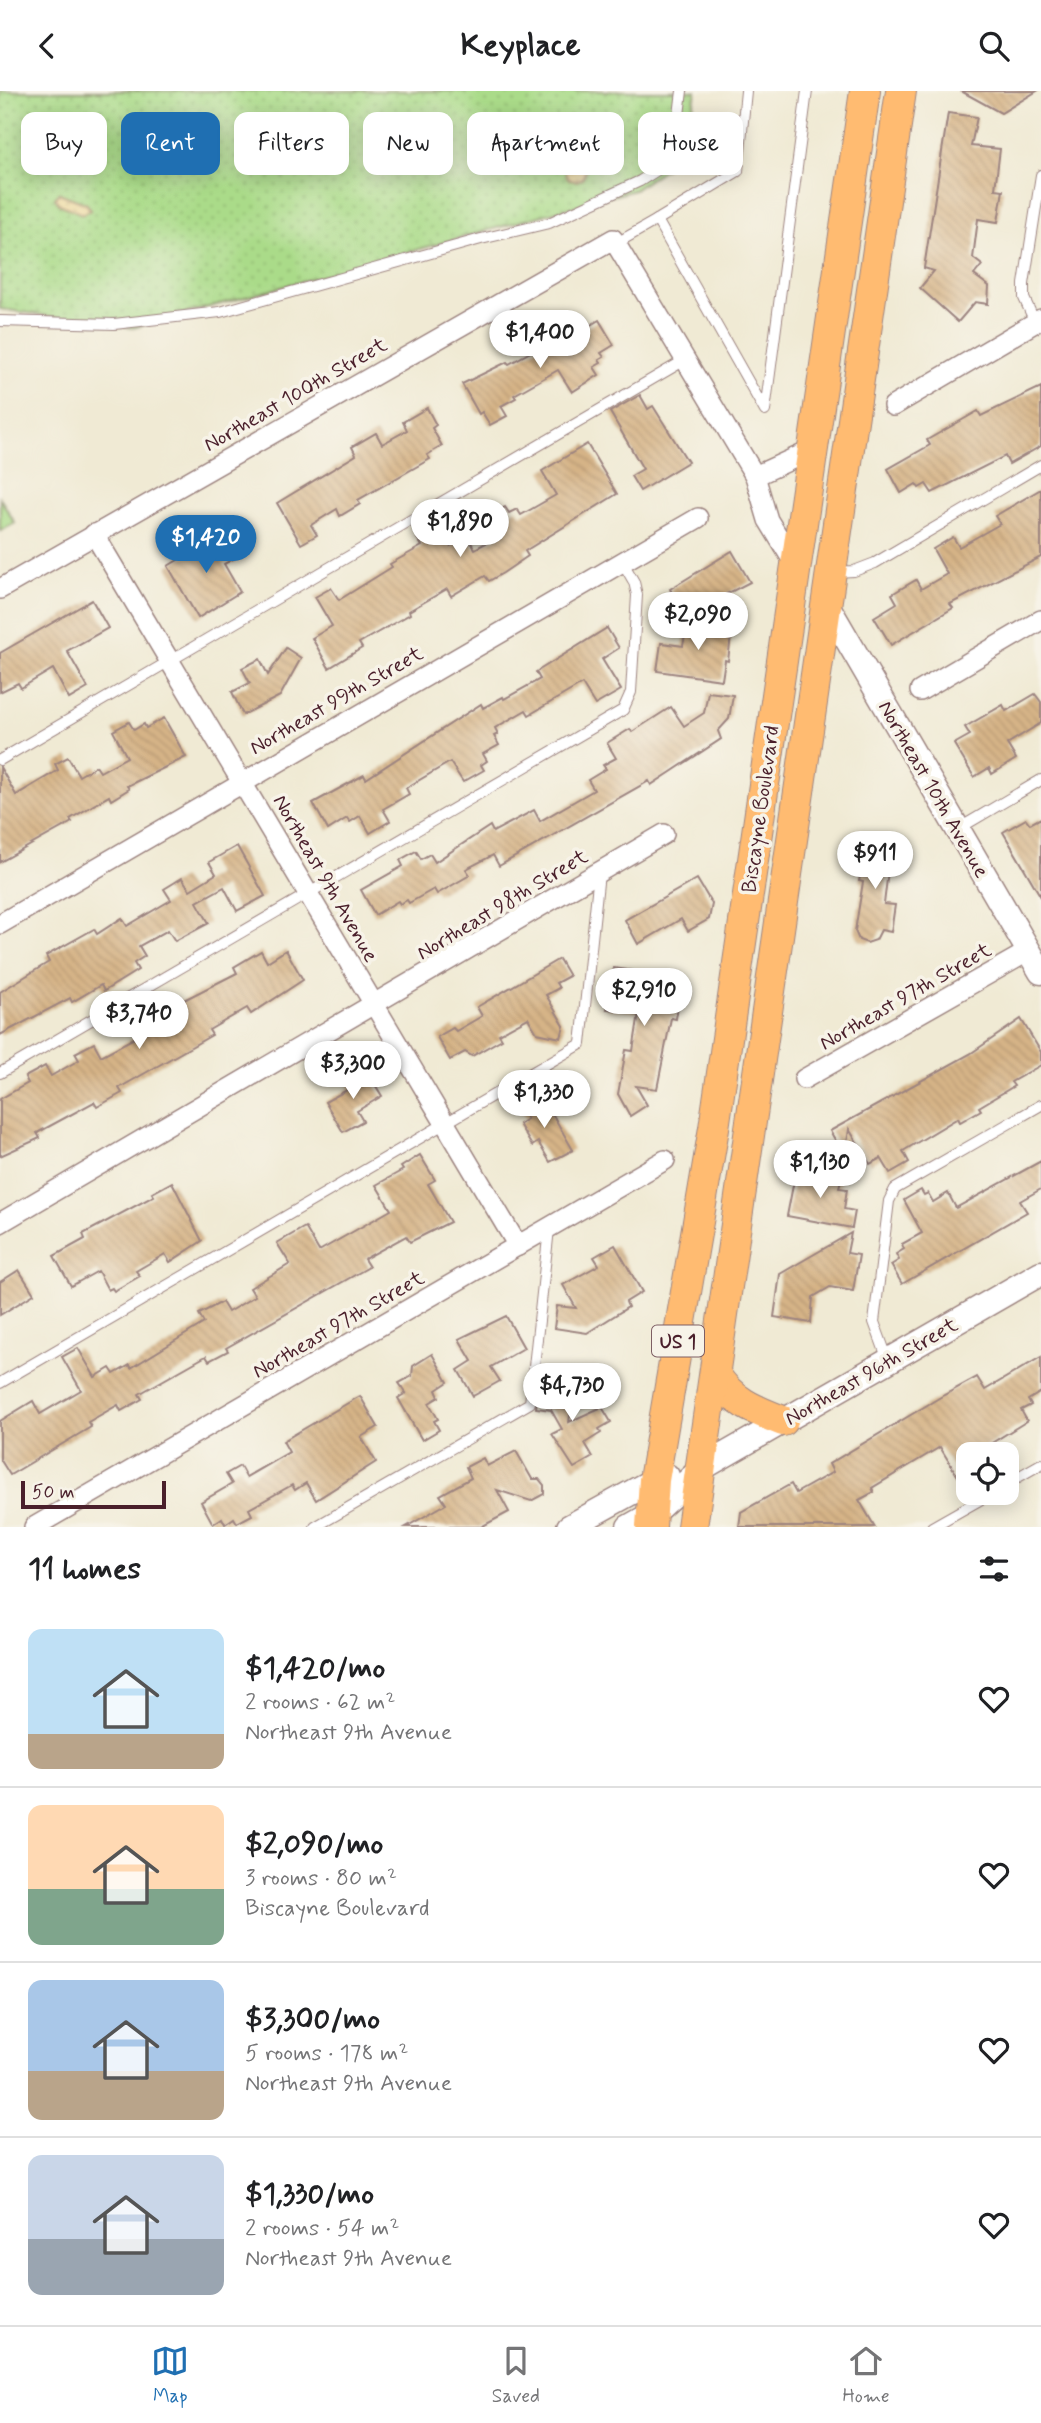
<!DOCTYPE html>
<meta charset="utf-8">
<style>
:root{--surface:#fff;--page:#f6f6f6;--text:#202124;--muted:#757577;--line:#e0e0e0;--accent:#1f6fb2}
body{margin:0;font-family:Mynerve,sans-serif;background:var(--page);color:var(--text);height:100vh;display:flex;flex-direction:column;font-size:26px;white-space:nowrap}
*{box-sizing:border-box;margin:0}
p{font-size:23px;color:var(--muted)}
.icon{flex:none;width:38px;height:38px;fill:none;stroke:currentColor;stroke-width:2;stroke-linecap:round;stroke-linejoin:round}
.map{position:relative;height:1436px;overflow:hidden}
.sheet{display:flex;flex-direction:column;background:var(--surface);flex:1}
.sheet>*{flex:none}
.hud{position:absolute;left:21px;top:21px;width:999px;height:63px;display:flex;gap:14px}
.buttons{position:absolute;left:956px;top:1351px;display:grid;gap:14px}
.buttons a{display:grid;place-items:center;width:63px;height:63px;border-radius:14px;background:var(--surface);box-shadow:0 4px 18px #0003;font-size:35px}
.scale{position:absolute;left:21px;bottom:18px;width:145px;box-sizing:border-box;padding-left:7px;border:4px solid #4a1f2b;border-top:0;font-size:19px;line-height:24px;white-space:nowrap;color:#4a1f2b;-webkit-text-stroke:5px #f7f3e8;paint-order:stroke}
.price{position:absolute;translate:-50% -60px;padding:0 16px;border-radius:24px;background:#fff;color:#222;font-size:23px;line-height:46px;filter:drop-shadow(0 2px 4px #0008)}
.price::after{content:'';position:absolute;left:50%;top:42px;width:21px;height:16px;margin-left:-10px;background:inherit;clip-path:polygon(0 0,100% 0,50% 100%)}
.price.selected{background:var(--accent);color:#fff}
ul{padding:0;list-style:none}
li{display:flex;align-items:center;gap:21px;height:175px;padding:0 28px}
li+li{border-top:2px solid var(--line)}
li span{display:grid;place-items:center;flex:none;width:196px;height:140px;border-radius:14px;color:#555}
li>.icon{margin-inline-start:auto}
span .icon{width:84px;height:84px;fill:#fffc;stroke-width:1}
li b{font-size:30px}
h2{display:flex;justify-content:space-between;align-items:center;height:84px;padding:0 28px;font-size:30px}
.tag{padding:0 24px;border-radius:14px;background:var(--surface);box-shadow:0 4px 18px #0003;font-size:24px;line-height:63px}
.tag.selected{background:var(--accent);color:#fff}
header{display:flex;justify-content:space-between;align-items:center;height:91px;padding:0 28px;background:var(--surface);font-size:32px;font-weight:700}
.dock{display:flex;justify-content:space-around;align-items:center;height:98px;border-top:2px solid var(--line);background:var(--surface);font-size:19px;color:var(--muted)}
.dock a{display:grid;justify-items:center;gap:4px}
.dock .selected{color:var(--accent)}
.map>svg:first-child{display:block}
.grass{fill:url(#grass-dots);stroke:#7a7d5a;stroke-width:2}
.sand{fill:url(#sand-dots);stroke:#9c7c64;stroke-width:2}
.park{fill:#aadb89;stroke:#7a7d5a;stroke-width:2}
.building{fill:url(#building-back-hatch)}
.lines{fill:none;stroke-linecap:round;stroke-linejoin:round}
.service-casing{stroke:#9d8480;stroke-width:12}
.minor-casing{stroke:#9d8480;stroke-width:22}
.tertiary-casing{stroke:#9d8480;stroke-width:27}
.primary-casing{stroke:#9d8480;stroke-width:32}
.service{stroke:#fff;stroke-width:10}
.minor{stroke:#fff;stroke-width:19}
.tertiary{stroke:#fff;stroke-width:24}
.primary{stroke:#ffbb71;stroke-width:30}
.labels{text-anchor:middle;stroke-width:7;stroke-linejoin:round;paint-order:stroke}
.shield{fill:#f7f3e8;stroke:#7e5f64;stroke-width:2}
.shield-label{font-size:19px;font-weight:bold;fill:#4a1f2b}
.street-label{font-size:21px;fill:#4a1f2b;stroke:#f7f3e8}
</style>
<header><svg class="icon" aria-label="back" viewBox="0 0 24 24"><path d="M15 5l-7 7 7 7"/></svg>Keyplace<svg class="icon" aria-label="search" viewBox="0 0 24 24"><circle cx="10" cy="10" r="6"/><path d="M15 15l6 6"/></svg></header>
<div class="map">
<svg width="1041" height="1436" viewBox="0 0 1041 1436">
<defs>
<pattern id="grass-dots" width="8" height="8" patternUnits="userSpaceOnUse" patternTransform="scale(1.75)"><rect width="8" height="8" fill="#aadb89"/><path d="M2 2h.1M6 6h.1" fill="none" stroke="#94bc76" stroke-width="1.8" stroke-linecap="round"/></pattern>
<pattern id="sand-dots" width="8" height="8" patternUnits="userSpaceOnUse" patternTransform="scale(1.75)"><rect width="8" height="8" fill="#eeda9e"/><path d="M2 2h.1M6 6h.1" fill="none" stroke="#cebb88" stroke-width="1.8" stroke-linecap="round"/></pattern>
<pattern id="building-back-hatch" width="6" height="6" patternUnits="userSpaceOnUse" patternTransform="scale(1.75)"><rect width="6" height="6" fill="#d6b487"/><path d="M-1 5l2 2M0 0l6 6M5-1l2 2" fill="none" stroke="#b99a75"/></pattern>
</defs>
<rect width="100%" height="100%" fill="#f7f3e8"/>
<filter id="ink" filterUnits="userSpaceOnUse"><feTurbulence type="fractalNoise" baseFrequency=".0143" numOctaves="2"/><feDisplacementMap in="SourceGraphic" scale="14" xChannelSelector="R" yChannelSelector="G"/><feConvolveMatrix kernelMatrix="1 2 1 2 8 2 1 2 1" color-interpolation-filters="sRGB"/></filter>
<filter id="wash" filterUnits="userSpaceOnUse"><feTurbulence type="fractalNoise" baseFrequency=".00686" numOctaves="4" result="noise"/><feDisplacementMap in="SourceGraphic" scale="28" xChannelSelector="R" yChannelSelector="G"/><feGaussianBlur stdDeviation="1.57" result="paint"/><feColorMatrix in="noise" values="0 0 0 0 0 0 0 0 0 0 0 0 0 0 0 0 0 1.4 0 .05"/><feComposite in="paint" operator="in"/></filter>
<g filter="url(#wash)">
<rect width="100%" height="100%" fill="#f0ead4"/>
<!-- grass -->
<polygon class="grass" points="0,0 696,0 685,63 634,99 133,237 0,218"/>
<!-- sand -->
<g class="sand">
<circle cx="575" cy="80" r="10"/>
<polygon points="59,102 87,113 91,119 82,123 59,113 55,107"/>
</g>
<!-- park -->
<polygon class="park" points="0,407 15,432 0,440"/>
<g id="blocks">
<!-- building -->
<g class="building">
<polygon points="961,0 1037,0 1001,22"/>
<polygon points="948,22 977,26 971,55 1000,58 995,98 1003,99 998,131 978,128 973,167 982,174 974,184 989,195 988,213 975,211 958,231 920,197 934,180 924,177"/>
<polygon points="599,229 614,254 601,262 604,266 599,269 601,272 594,276 599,284 572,301 558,279 514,304 516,307 501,315 507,325 490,334 482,321 479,323 462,293 507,271 509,273 543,254 540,249 555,239 562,251"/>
<polygon points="1041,296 1041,355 1009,373 1005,365 932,402 926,393 919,397 916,393 901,402 888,378 930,354 927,349 978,320 981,325"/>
<polygon points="640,304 648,318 653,315 688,371 640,400 631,385 643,378 610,321"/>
<polygon points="427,317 436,334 432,337 442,355 427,364 430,368 358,409 360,413 340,425 337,418 311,434 317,444 301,453 277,412 356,364 352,356 376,342 382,353 407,339 403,331"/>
<polygon points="587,353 617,403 525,460 528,465 503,482 489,490 485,485 451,505 447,498 409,520 410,523 359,552 362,557 329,577 312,547 332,535 315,506 331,497 339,509 392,476 390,473 422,455 417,447 439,435 450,455 467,445 475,458 501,444 490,424 505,416 509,422 517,418 521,424 556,404 542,380"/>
<polygon points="1041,398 1041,466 950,513 953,517 891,554 874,526 897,512 892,503 916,489 921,498 947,483 933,458 953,446 959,456 1000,433 995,425"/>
<polygon points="223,442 237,466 224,473 240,501 198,527 168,475"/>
<polygon points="732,460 750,491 684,525 670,498"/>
<polygon points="92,509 108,537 67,560 88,597 69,608 53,578 21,597 18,592 0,601 0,562"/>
<polygon points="688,530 732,536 728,570 725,569 722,589 657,580 661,552 683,555"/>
<polygon points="607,537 619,557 602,568 621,599 595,614 582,593 529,624 526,619 495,637 498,643 494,645 499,654 483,663 487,670 481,674 484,679 463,691 450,671 406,697 409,703 383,718 390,730 370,742 360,725 350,731 347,727 328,739 313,712 364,684 366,688 481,613 483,617 503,606 504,608 540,588 536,581"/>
<polygon points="286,557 301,567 280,605 243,624 232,601 250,592 242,577 260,568 268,584"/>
<polygon points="708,601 733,604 729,628 718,640 721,648 671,681 651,694 649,690 499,775 493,764 466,778 470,784 437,803 434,798 409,812 407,809 400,813 398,810 375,824 361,799 403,775 400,769 416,760 421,768 430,763 435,771 490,735 493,741 534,719 540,730 594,699 588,689 606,678 603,674 616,667 607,652 630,638 632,641 671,616 684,635 704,622"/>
<polygon points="1035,603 1041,611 1041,632 1007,653 1016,668 992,683 989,677 974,686 954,653 970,644 965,636 1003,614 1006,620"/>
<polygon points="164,627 186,666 127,695 129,698 111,709 109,705 70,728 72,731 0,771 0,676 16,704 58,679 55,673 68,666 79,685 96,675 100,681 127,666 113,640 129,631 134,639 144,633 146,637"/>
<polygon points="1041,727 1041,806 1003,741 1026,728 1030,733"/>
<polygon points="869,743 892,746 884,813 895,814 891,841 881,839 876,849 867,852 859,849 855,840 863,791 859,790"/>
<polygon points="237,755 265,805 237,820 224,796 197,811 209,832 175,850 168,839 139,855 145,865 134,872 138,879 104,900 101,894 72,911 70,907 0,944 0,901 49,871 46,865 94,838 97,843 122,827 127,835 171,809 164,798 182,787 190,799 216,783 209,771"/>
<polygon points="697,788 712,813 709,828 688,840 681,828 638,853 625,829"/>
<polygon points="286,859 303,889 251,923 247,917 209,939 212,944 119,997 122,1002 97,1016 94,1011 37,1042 40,1047 0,1065 0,1008 28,992 25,986 45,975 51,985 79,969 75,962 94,952 101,965 181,922 176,913 237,882 234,876 261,860 267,871"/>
<polygon points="559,868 569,885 556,892 559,897 546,904 564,935 561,947 537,942 528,927 499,943 502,948 472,965 465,961 450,969 437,946 453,937 456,940 482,925 477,916"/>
<polygon points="614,877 682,887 676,928 671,927 657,998 636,995 647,1014 630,1025 618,1003 626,959 633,960 639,922 607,918"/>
<polygon points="1021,928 1041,961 1041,974 1011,991 1014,995 979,1016 981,1019 960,1031 958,1027 903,1060 909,1071 890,1082 881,1067 870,1073 849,1038 845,1066 830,1040 970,963"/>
<polygon points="366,979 382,1005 357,1020 363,1030 343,1041 325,1011 351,997 347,991"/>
<polygon points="542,1005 573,1059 550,1071 538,1051 532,1055 519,1033 527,1028 521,1017"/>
<polygon points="420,1064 435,1089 428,1093 450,1131 410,1151 406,1145 364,1168 369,1176 226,1257 228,1260 209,1270 206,1265 139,1303 142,1308 121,1320 118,1314 88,1331 91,1336 10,1384 0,1368 0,1330 33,1310 40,1323 81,1299 62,1266 78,1257 95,1286 110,1277 114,1283 130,1274 131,1277 204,1232 199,1223 222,1211 228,1221 255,1205 250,1197 290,1173 277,1152 305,1136 319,1160 391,1119 376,1094 403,1079 401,1076"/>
<polygon points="1041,1070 1041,1098 1020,1110 1027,1121 902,1193 891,1174 899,1169 896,1163 904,1158 902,1153 922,1142 904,1109 921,1099 924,1104 928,1102 933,1111 948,1102 956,1117"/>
<polygon points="796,1079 841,1088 839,1097 847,1098 844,1118 855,1120 852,1137 787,1125"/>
<polygon points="172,1091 202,1150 170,1171 165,1163 136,1180 140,1185 114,1200 112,1197 108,1199 98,1180 71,1195 54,1165 85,1148 83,1143 154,1105 152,1102"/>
<polygon points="851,1142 847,1162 859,1164 853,1200 830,1196 813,1206 811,1232 774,1226 780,1183"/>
<polygon points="615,1154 642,1201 626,1211 628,1216 587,1242 554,1237 557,1215 576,1217 563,1194 599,1174 594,1166"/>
<polygon points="19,1179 34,1203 0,1224 0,1191"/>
<polygon points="506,1225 524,1257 491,1276 500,1290 473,1305 458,1279 472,1270 459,1248"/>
<polygon points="432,1263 448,1291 436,1299 439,1306 429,1312 438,1328 434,1330 439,1339 422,1349 398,1307 406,1302 399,1292 412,1285 413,1275"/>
<polygon points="1041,1266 1041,1301 1028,1309 1031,1314 1021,1319 1027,1330 974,1363 968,1363 968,1402 940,1356 872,1397 874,1401 859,1409 875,1436 739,1436 741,1421 791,1393 796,1402 833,1381 829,1373 944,1304 977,1286 985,1299"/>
<polygon points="539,1295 574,1299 569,1331 602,1316 611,1331 599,1338 601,1342 585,1352 593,1366 574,1377 552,1343 562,1338 551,1319 536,1317"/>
<polygon points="360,1305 378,1336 361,1346 376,1371 316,1409 306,1392 295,1399 292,1394 249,1418 252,1424 237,1432 234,1427 225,1433 222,1427 213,1433 201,1411 232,1393 226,1383 240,1375 246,1386 289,1361 283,1350"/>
<polygon points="516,1360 532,1388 539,1388 544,1394 544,1403 531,1410 497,1399 509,1421 481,1436 406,1436 446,1413 440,1404 471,1387 466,1376 483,1367 487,1375"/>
</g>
</g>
</g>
<g filter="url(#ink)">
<use href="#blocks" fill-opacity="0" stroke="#9d8480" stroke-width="2"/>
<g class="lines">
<!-- service casing -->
<g class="service-casing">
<g id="service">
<polyline points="746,0 738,80 657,129 765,320 807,0"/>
<polyline points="615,153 657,129"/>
<polyline points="0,230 114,233 220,221 481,148 549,132 640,90 662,76 674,64 682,0"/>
<polyline points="1035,231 1024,207 1024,193 1041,84"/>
<polyline points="836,481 854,480 875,472 1041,374"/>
<polyline points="0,669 685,269"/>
<polyline points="958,738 1041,689"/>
<polyline points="0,982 623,619 631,601 637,504 634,491 622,470"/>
<polyline points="888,1269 874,1231 889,1110 895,1098 1041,1014"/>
<polyline points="0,1292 581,953 599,782"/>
<polyline points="1006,1393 1041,1373"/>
<polyline points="315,1436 530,1312 549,1138"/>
<polyline points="932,1436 992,1402"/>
</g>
</g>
<!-- minor casing -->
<g class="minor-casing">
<g id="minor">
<polyline points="893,315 1041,228"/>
<polyline points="755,385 812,359"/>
<polyline points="94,443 518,1155"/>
<polyline points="0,498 613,148 755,385 768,429 796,475"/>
<polyline points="920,600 1041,529"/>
<polyline points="0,833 698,427"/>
<polyline points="804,988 1029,860"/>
<polyline points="0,1132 664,743"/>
<polyline points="34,1436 665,1069"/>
</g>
</g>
<!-- tertiary casing -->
<g class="tertiary-casing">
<g id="tertiary">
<polyline points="827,514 1041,881"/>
<polyline points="569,1436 654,1389 667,1385"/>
<polyline points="629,1436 652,1423 702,1377 1041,1182"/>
</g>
</g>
<!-- primary casing -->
<g class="primary-casing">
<g id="primary">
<path d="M715,1283C731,1310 754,1319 783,1330"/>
<polyline points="651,1436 654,1389 714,1037 865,0"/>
<polyline points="692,1436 901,0"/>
</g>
</g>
<!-- service -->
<use href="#service" class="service"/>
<!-- minor -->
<use href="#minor" class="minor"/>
<!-- tertiary -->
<use href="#tertiary" class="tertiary"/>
<!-- primary -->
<use href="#primary" class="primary"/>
</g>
</g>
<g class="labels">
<!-- shield labels -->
<rect class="shield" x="652" y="1234.5" width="52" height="31" rx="5"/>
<g class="shield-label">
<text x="678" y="1257">US 1</text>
</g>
<!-- street labels -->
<g class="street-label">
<text transform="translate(295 303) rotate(-30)" y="7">Northeast 100th Street</text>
<text transform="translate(336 609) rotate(-30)" y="7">Northeast 99th Street</text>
<text transform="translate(934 698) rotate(60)" y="7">Northeast 10th Avenue</text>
<text transform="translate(760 718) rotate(-82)" y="7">Biscayne Boulevard</text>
<text transform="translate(326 787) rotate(60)" y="7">Northeast 9th Avenue</text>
<text transform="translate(502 813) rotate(-31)" y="7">Northeast 98th Street</text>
<text transform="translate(905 905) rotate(-30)" y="7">Northeast 97th Street</text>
<text transform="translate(338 1233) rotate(-30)" y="7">Northeast 97th Street</text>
<text transform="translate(871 1280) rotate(-30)" y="7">Northeast 96th Street</text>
</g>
</g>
</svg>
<div class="buttons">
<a><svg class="icon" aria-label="locate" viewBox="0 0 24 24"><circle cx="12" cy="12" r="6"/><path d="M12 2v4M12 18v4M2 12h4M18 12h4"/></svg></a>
</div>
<div class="scale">50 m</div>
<b class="price" style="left:540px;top:279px">$1,400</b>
<b class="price" style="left:460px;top:468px">$1,890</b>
<b class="price selected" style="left:206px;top:484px">$1,420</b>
<b class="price" style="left:698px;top:561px">$2,090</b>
<b class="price" style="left:875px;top:800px">$911</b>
<b class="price" style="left:644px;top:937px">$2,910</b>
<b class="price" style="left:139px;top:960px">$3,740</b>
<b class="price" style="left:353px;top:1010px">$3,300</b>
<b class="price" style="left:544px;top:1039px">$1,330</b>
<b class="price" style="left:820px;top:1109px">$1,130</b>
<b class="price" style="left:572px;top:1332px">$4,730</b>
<div class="hud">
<a class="tag">Buy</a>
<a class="tag selected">Rent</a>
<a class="tag">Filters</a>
<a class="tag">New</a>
<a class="tag">Apartment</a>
<a class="tag">House</a>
</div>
</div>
<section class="sheet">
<h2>11 homes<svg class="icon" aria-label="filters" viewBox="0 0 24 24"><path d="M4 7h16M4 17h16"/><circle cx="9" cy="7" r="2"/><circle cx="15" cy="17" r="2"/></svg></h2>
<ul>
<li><span style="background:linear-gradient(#bfe0f5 75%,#b9a48a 0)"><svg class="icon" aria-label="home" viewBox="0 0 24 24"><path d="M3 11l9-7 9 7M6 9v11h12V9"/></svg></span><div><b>$1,420/mo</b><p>2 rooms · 62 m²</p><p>Northeast 9th Avenue</p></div><svg class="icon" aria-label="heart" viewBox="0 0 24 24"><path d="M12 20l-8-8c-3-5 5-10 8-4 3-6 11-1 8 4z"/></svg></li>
<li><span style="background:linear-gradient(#ffd9b3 60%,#7fa58c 0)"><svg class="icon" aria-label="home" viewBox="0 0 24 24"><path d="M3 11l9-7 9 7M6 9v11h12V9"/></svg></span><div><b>$2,090/mo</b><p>3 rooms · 80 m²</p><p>Biscayne Boulevard</p></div><svg class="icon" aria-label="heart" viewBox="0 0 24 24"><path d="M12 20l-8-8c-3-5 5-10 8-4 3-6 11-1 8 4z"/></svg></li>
<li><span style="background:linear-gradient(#a9c7e8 65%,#b9a48a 0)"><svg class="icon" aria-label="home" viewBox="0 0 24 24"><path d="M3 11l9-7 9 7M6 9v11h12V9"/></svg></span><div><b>$3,300/mo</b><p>5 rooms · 178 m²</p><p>Northeast 9th Avenue</p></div><svg class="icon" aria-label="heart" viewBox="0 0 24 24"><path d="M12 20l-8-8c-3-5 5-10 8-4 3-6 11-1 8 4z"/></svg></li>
<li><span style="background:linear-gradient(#c9d6e8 60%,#9aa5b1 0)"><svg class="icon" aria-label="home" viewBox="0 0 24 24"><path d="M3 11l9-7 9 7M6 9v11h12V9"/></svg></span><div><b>$1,330/mo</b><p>2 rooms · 54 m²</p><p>Northeast 9th Avenue</p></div><svg class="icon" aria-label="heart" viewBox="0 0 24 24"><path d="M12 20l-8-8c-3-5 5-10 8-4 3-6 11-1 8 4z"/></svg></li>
</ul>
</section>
<nav class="dock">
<a class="selected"><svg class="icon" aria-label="map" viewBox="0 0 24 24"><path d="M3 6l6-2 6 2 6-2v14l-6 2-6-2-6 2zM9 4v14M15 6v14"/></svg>Map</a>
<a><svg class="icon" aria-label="saved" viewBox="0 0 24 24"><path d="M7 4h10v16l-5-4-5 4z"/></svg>Saved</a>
<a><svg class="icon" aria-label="home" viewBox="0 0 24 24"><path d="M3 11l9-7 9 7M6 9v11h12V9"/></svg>Home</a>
</nav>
